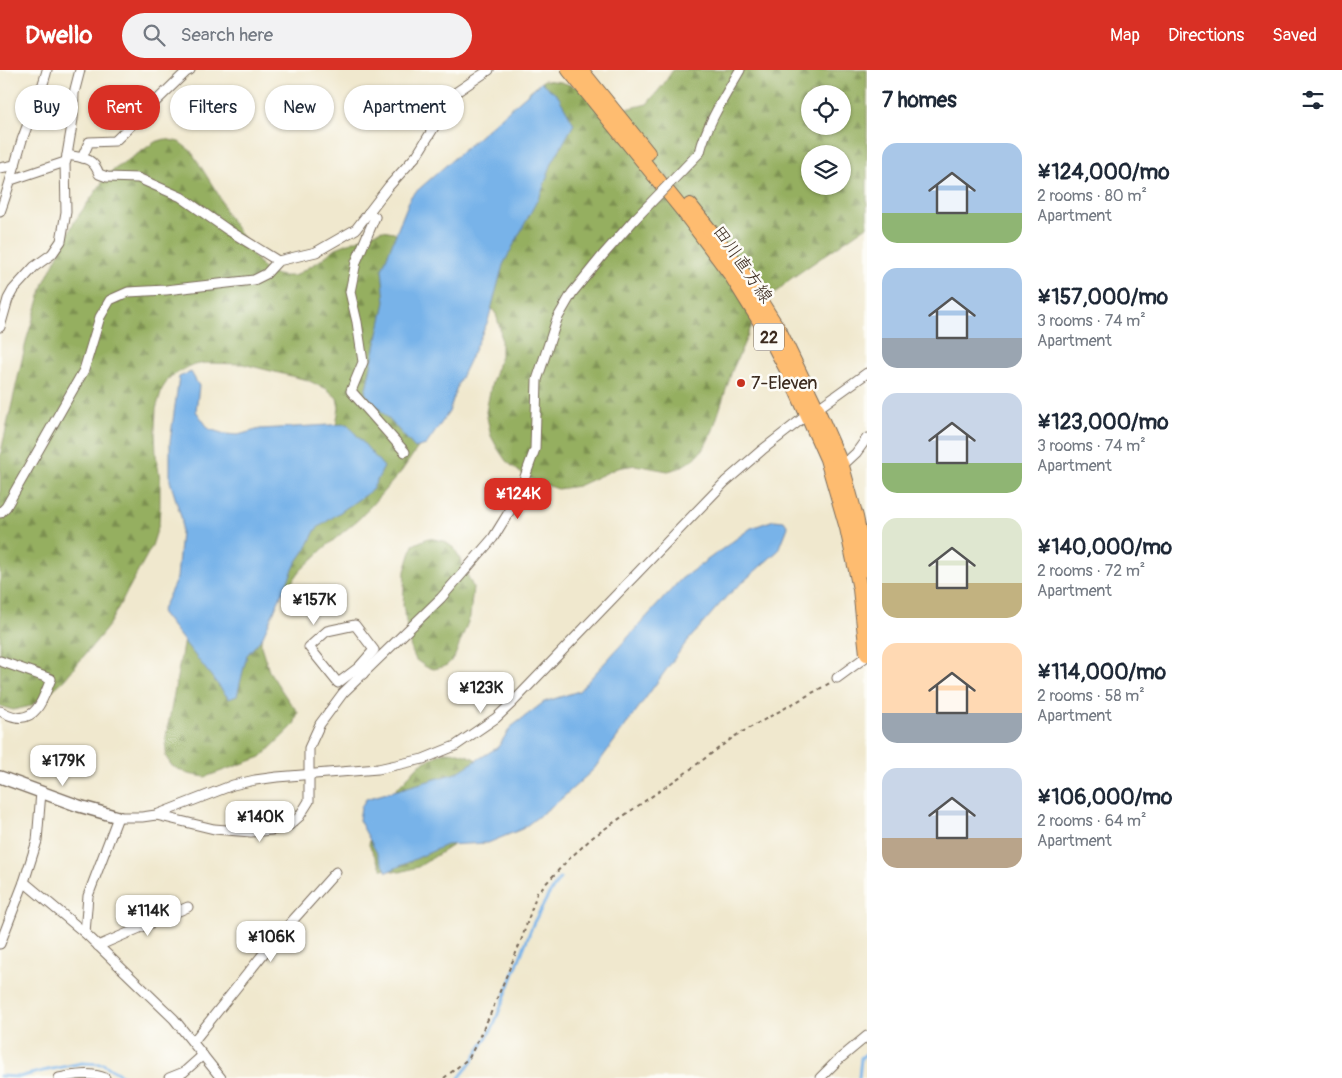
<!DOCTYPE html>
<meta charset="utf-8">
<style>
:root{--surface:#fff;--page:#f2f2f3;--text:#1f2937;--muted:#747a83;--accent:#d93025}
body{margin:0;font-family:Pangolin,"Klee One",sans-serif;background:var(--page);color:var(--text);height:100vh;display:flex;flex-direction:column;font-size:19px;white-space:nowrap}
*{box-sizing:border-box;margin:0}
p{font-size:16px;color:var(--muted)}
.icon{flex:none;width:28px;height:28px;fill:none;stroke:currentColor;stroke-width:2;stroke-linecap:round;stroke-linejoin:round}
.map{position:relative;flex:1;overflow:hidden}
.panel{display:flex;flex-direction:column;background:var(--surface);width:475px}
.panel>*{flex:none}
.guide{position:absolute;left:15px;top:15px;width:475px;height:45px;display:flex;gap:10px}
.buttons{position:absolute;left:801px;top:15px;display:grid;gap:10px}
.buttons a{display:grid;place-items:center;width:50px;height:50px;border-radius:50%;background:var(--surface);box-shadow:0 1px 4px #0004;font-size:25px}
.price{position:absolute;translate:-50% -42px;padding:0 11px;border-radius:10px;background:#fff;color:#222;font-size:16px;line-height:32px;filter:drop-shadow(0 1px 2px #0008)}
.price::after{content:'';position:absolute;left:50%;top:30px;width:15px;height:11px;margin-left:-8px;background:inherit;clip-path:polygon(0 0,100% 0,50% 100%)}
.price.current{background:var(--accent);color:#fff}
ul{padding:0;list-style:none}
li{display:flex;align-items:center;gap:15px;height:125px;padding:0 15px}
li span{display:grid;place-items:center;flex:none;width:140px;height:100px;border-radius:15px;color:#555}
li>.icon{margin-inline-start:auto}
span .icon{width:60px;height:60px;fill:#fffc;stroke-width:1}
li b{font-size:21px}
h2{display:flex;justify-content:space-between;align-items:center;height:60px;padding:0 15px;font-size:21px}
.chip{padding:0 18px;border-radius:22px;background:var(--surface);box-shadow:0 1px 4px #0004;font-size:18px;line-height:45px}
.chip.current{background:var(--accent);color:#fff}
header{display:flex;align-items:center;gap:30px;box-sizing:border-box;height:70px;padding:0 25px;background:var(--accent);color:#fff}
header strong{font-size:24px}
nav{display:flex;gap:28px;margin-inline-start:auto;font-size:18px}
.search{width:350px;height:45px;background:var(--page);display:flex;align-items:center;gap:12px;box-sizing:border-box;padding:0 18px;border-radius:28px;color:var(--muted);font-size:19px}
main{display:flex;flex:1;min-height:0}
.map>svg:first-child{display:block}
.forest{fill:url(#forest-firs);stroke:#686c40;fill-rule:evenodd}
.water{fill:#78b3e9;stroke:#5a6e84}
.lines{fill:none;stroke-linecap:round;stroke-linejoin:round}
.stream{stroke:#78b3e9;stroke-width:3}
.minor-casing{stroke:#7a6c5c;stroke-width:11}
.tertiary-casing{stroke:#7a6c5c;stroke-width:14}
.primary-casing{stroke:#7a6c5c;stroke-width:16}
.path{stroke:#7a6c5c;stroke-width:2;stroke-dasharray:4 4;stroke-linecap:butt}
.minor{stroke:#fff;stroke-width:9}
.tertiary{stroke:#fff;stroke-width:11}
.primary{stroke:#febc70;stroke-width:14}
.minor-bridge-casing{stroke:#7a6c5c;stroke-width:11;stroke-linecap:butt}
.minor-bridge{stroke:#fff;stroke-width:9}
.poi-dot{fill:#c8321e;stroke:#fdfcf7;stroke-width:2}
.labels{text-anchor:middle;stroke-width:5;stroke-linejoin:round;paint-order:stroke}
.shield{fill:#fdfcf7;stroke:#75695f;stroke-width:1}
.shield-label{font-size:16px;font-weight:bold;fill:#3b2a1e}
.street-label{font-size:18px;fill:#3b2a1e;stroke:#fdfcf7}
.poi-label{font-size:18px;fill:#3b2a1e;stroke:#fdfcf7;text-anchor:start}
</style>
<header>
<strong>Dwello</strong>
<div class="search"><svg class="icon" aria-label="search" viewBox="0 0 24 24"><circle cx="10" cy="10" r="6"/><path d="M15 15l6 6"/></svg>Search here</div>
<nav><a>Map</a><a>Directions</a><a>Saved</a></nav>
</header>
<main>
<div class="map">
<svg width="867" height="1008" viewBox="0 0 867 1008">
<defs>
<pattern id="forest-firs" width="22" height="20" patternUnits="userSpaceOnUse" patternTransform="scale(1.25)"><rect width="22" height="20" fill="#95af61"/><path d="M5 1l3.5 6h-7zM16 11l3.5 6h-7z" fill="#7b8f4f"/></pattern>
</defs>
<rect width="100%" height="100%" fill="#fdfcf7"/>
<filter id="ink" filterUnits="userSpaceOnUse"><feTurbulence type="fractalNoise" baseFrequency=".02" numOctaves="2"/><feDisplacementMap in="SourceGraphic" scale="10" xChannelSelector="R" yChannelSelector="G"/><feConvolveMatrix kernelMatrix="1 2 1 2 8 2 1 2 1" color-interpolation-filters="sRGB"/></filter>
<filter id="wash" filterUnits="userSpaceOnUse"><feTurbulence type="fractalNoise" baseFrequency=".0096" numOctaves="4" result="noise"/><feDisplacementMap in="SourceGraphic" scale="20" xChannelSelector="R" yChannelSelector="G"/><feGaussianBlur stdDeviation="1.12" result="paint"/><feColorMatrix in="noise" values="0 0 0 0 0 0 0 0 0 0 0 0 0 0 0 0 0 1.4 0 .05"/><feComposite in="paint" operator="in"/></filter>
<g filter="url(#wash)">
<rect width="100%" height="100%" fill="#f0e8ce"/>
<!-- forest -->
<g class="forest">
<path d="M673,0H867V156L789,210L762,236L752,255L732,301L713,360L704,378L695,388L679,398L668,401L635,395L617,398L578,416L558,419L535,411L522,404L506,391L498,379L491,366L486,342L491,316L501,286V270L500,258L496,244L470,209L491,71L529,22L544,10L561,12L579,18L615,39L631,38L647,34L663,15ZM810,24H842V56H810ZM810,84H842V116H810Z"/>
<polygon points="165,69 179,72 191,81 218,124 226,143 245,171 254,187 264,199 272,204 283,206 294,206 318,192 336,178 382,160 394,162 408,173 419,376 401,402 360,448 323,479 300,501 287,519 272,530 261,553 261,576 269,601 288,630 298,642 294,655 261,687 205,707 188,704 172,696 166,687 166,667 188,548 335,361 339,338 337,328 327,319 307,310 243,294 205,293 190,296 170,307 162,319 156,339 155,360 156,385 160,409 160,436 159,454 152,476 107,558 64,610 47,625 31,636 13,640 0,636 0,386 27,268 44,213 74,152 109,103 155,72"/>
<polygon points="428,468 444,471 455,479 473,517 470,547 454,588 446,596 434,599 426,597 416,590 411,579 403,535 405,501 413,475"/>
<path d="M444,682C466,682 474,688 492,699L482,750L453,775L418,797L400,802L382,799L369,775L370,768L390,726L420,694Z"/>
</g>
<!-- water -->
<g class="water">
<polygon points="541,12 558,26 574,54 552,93 542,121 503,195 488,251 458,314 449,342 426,375 415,378 365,323 385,232 382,199 411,126"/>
<polygon points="191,302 199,316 196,341 209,359 225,364 238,365 260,359 347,354 384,397 372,420 316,459 307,477 296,493 262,568 247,585 237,626 229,629 161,542 177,508 182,450 170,411 170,372 179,307"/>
<polygon points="774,450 784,451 788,457 779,480 727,526 685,574 594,699 560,730 522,759 488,773 446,775 387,802 359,750 361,737 366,729 456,703 498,677 511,657 544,632 579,621 681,509 751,458"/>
</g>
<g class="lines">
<!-- stream -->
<g class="stream">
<polyline points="0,1006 19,1007 43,1001 82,993 103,994 126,1008"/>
<polyline points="459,1008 471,993 493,957 533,854 548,826 560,808"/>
<polyline points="859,1008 861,988 867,983"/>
</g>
</g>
</g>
<g filter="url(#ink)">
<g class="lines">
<!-- minor casing -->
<g class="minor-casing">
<g id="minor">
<path d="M700,82C707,53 725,26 740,0"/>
<path d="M67,85C83,88 93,87 99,104L107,107L138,108L181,127L228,160L278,191"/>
<polyline points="82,88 89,72 115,71 186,2 190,0"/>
<polyline points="66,91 73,49 74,23 80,0"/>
<polyline points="0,98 15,95"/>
<path d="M0,142C9,118 15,94 22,70C30,47 41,24 47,0"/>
<polyline points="368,143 375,147 356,192 350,222 357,252 363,292 351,321 405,382"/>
<polyline points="0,257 8,229 13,220 34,197 52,184 61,171 66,142 65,92 11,110"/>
<polyline points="842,396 856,383 867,368"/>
<polyline points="0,443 6,437 84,300 100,247 110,230 128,222 166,220 254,210 266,204 278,191 316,182 356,159 389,116 417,85 455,23 489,0"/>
<path d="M0,591L51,609C44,625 38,651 16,647C10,646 5,643 0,641"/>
<polyline points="359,597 338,613 309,577 327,561 355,555 374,580 359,597 363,604"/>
<polyline points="837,608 867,586"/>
<polyline points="156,745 214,759 251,762 272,760 290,755 299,747 309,731 309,678 320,654 343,623 441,528 493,468 517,429 535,379 537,310 557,249 572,223 603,185 635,149"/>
<polyline points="24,812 85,863 174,949 221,1008"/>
<polyline points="85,863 88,826 118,747 142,747 156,745 233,715 255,710 277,707 378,699 423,689 455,676 496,648 513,632 725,412 762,380 807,345 817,339 867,303"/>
<polyline points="0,874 24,812 37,771 41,722"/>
<polyline points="98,876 188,837"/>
<polyline points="193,972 268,878 336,802"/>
<path d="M59,1008C74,1005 91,1002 105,1008"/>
<polyline points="169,1008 184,1002 203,985"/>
<polyline points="820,1008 837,991 867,966"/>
</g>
</g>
<!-- tertiary casing -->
<g class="tertiary-casing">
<polyline id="tertiary" points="0,707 79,736 118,747"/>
</g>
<!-- primary casing -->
<g class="primary-casing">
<g id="primary">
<polyline points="569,0 684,142 731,205 769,266 788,302 827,389 847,458 860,519 867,584"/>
<polyline points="581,0 648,83"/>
<polyline points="690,135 739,197 780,262 817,339 842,396 856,447 867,500"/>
</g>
</g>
<!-- path -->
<polyline class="path" points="444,1008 469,988 490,945 521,871 537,823 568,790 593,767 684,704 735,666 830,613"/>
<!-- minor -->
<use href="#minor" class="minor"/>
<!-- tertiary -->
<use href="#tertiary" class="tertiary"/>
<!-- primary -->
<use href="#primary" class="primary"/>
<!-- minor-bridge casing -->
<g class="minor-bridge-casing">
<polyline id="minor-bridge" points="635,149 700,82"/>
</g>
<!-- minor-bridge -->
<use href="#minor-bridge" class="minor-bridge"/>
</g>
</g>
<!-- markers -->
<circle class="poi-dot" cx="741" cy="313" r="5"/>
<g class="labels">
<!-- shield labels -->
<rect class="shield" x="754" y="253.5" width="30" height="27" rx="4"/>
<g class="shield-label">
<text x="769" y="273">22</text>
</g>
<!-- street labels -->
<g class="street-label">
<text transform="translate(743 194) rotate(55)" y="6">田川直方線</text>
</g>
<!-- poi labels -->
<g class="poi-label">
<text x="751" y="319">7-Eleven</text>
</g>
</g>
</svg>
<div class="buttons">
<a><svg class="icon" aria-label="locate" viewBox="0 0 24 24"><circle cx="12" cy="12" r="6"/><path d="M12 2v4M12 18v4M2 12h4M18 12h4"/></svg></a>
<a><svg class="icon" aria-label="layers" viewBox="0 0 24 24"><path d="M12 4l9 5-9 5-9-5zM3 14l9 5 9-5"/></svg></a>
</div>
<b class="price current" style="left:518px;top:450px">¥124K</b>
<b class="price" style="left:314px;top:556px">¥157K</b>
<b class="price" style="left:481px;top:644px">¥123K</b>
<b class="price" style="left:63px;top:717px">¥179K</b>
<b class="price" style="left:260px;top:773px">¥140K</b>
<b class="price" style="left:148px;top:867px">¥114K</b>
<b class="price" style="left:271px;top:893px">¥106K</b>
<div class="guide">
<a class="chip">Buy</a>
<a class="chip current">Rent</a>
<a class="chip">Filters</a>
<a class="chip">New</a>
<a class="chip">Apartment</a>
</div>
</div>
<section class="panel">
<h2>7 homes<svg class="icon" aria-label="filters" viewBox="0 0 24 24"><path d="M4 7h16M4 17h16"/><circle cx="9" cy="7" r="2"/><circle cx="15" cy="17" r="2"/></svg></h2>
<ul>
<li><span style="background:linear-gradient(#a9c7e8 70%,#8fb573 0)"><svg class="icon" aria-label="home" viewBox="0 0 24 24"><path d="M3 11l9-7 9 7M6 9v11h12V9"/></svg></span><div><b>¥124,000/mo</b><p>2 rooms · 80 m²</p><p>Apartment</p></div></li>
<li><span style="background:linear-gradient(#a9c7e8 70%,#9aa5b1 0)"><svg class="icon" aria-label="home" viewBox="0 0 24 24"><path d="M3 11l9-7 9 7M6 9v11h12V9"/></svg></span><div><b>¥157,000/mo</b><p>3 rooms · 74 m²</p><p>Apartment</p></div></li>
<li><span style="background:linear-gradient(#c9d6e8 70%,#8fb573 0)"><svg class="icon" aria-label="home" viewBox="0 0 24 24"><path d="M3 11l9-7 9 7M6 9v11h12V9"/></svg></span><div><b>¥123,000/mo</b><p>3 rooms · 74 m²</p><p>Apartment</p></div></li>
<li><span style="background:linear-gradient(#dfe7d0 65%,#c2b280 0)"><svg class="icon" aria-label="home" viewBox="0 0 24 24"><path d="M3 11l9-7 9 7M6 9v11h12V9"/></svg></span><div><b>¥140,000/mo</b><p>2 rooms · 72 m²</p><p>Apartment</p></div></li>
<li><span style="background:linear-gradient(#ffd9b3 70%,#9aa5b1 0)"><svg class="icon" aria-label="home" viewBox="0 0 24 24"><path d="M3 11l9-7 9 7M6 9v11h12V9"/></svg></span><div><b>¥114,000/mo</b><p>2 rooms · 58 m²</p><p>Apartment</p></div></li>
<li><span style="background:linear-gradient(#c9d6e8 70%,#b9a48a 0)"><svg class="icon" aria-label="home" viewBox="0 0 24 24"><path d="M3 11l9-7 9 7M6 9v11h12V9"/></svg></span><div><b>¥106,000/mo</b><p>2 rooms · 64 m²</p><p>Apartment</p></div></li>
</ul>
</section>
</main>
